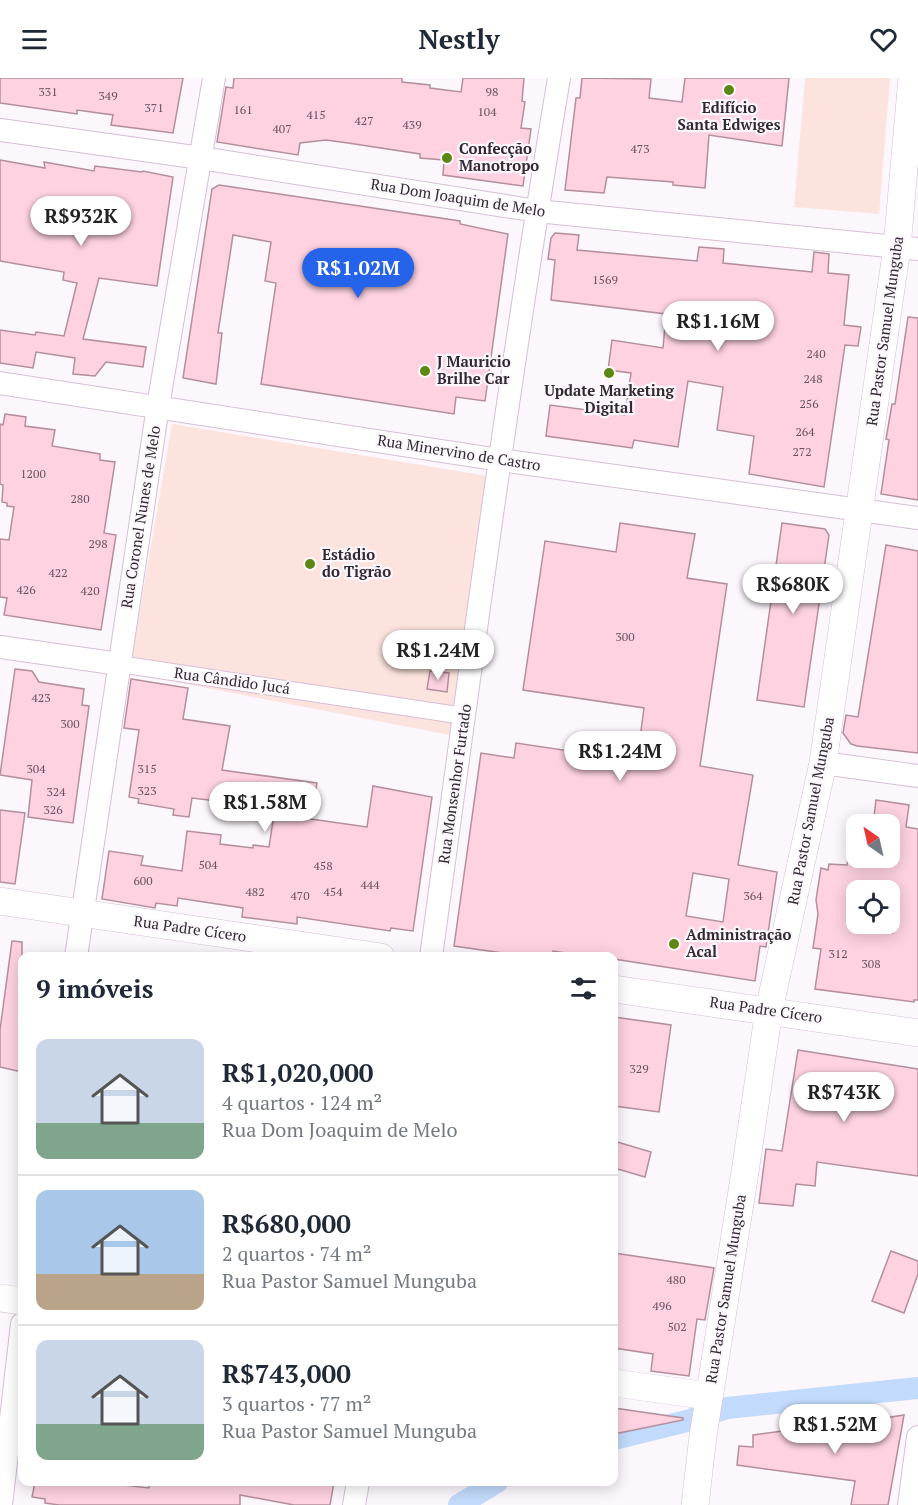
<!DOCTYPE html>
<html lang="pt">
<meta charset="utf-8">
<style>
:root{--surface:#fff;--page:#f2f2f3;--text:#1f2937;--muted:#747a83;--line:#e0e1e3;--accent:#2563eb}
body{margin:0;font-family:"PT Serif",serif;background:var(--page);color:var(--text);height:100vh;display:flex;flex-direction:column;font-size:22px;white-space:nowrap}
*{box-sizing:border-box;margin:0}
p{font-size:20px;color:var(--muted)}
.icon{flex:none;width:33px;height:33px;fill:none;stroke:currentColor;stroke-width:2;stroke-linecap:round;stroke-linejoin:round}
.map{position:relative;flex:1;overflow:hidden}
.drawer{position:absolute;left:18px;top:874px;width:600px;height:534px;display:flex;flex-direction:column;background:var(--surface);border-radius:12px;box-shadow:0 3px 15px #0003}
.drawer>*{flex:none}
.needle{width:39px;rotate:326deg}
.tools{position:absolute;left:846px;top:736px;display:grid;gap:12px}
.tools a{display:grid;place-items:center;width:54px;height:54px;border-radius:12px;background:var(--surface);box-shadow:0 3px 15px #0003;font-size:30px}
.price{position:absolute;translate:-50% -51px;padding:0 14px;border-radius:21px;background:#fff;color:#222;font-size:20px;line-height:39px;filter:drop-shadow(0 2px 3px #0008)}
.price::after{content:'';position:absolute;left:50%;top:36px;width:18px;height:14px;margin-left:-9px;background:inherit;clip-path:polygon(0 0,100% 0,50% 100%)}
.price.current{background:var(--accent);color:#fff}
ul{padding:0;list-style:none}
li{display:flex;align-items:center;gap:18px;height:150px;padding:0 18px}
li+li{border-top:2px solid var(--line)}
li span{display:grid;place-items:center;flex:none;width:168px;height:120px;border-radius:12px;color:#555}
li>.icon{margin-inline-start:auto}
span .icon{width:72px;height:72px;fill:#fffc;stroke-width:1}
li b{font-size:26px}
h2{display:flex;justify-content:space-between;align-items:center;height:72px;padding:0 18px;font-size:26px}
header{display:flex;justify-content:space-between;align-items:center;height:78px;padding:0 18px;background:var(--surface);font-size:27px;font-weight:800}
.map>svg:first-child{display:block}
.green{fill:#fce3de}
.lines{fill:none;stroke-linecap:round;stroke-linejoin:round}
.canal{stroke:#c2dafb;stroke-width:22}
.building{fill:#fed2e1;stroke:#b28f9b;stroke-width:1.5;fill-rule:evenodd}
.pedestrian-casing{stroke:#d6bed8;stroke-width:18}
.minor-casing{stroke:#d6bed8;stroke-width:24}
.tertiary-casing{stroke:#d6bed8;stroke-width:28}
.pedestrian{stroke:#fff;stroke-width:16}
.minor{stroke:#fff;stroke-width:22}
.tertiary{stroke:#fff;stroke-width:27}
.poi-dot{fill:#5c8713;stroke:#fcf7fd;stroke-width:2}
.labels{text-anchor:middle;stroke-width:4.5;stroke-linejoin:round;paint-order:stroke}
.number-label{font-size:12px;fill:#65525e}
.poi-label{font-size:15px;font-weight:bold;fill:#322833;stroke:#fcf7fd;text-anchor:start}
.street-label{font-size:15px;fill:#322833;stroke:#fcf7fd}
</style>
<header><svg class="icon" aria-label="menu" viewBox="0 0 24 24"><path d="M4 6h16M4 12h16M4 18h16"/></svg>Nestly<svg class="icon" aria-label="heart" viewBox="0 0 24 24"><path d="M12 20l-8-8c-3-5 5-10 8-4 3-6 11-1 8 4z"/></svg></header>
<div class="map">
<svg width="918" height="1427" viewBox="0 0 918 1427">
<rect width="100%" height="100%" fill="#fcf7fd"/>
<!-- green -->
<g class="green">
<polygon points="805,0 890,0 879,136 794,129"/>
<polygon points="172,346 494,399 450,657 129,595"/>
</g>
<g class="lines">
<!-- canal -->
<g class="canal">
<polyline points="614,1361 687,1343 727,1330 918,1310"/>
<polyline points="459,1427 497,1404"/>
</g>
</g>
<!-- building -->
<g class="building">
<polygon points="0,0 183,0 173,55 111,47 113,37 77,32 77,36 0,25"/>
<polygon points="234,0 402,0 402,4 430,7 430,10 461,14 463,0 524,0 522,23 525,24 521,50 531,51 523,108 443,97 444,82 420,80 420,76 348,65 326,62 300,65 298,77 217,64 226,9 233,10"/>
<polygon points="582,0 651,1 649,20 682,24 685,0 789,0 782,68 709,57 705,110 673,107 673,104 607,99 604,115 565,112 576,20 580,20"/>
<polygon points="0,82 45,90 44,84 94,93 95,88 142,94 143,93 173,99 157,208 99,200 83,261 146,269 143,289 106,284 95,298 73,296 75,280 36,274 33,290 0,285 0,252 35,257 36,254 64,258 77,205 63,202 64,194 0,183"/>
<polygon points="219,107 460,143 460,146 508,156 485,323 456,319 454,336 261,306 276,205 265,203 271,164 233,157 218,255 222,255 216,306 183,300 212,111"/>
<polygon points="555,155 579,157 577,172 697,183 699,169 724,171 723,185 812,194 814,174 829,176 828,195 849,197 844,247 861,249 858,268 845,267 824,409 749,396 754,358 717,352 723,309 688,303 678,369 634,362 632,370 546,358 550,327 625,337 631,295 608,292 612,262 663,270 666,236 551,222 555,182 548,181 551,160"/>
<polygon points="908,239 918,240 918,422 881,416 889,362 886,361 892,326 895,326"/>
<polygon points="5,336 26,339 25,348 55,352 52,368 100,376 100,382 115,384 104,455 116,457 101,552 4,537 7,520 0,519 0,461 9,462 14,429 7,428 7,425 2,424 3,407 0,406 0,346 3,347"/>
<path d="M620,445L695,456L687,500L727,506L700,688L753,697L738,787L777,794L766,869L760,868L755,903L614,881V879H596L553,873L552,879H532L454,868L481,675L514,680L516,665L637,683L644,630L523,612L545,463L616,474ZM693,795L729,801L723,844L686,838Z"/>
<polygon points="782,445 825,451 829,457 804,629 757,622"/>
<polygon points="886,467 918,473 918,675 857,668 851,666 843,655 846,637 858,639"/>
<polygon points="15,591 32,593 39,604 84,611 82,627 89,628 73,745 28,739 32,702 0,697"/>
<polygon points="430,593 449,595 447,614 427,611"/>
<polygon points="131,601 188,610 183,641 230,648 222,692 317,705 311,741 367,749 373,708 432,719 413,853 391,850 390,853 297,839 297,846 242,839 243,830 178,820 177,828 156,825 155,830 102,821 109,773 143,778 141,787 182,793 187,753 221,757 220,766 253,770 253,767 269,769 274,736 224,729 225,724 192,720 189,739 173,737 174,731 138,725 139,721 129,719 139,652 124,650"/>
<path d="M876,722L909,727L906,749L918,751V922H914V924L815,911L821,871L813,870L818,836L816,822L821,790L828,792L829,786L847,787L848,780H890V747H873ZM856,813H890V815L897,816L893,855L860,850V846H856Z"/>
<polygon points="0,732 25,735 15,806 0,804"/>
<polygon points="12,863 22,864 22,994 0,989 0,952"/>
<polygon points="614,939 671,947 659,1034 614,1028"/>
<polygon points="798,972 918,991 918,1098 817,1084 815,1108 796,1106 793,1128 759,1125 766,1071 782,1073"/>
<polygon points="614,1063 651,1074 645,1099 614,1090"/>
<polygon points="891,1173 918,1183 918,1196 904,1235 872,1223"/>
<polygon points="614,1175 714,1190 705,1242 697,1241 689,1298 651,1293 653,1276 614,1270"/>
<polygon points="614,1330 683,1340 683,1342 614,1356"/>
<polygon points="904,1337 888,1427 851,1427 855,1403 737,1387 739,1368 753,1369 753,1357 805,1350 834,1353 835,1348"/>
<polygon points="35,1404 98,1404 149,1410 150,1404 334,1404 330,1427 294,1427 240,1417 240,1427 59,1427 45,1425 45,1421 32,1419"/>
</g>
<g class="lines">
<!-- pedestrian casing -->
<g class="pedestrian-casing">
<polyline id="pedestrian" points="119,586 464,638"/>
</g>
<!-- minor casing -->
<g class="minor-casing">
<g id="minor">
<polyline points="0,52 201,80 537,133 918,171"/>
<polyline points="0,305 500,382 918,440"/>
<polyline points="0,569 119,586"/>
<polyline points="823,685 918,698"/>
<polyline points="76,879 158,328 214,0"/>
<path d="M431,879C471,586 510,292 559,0"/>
<polyline points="1,1427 22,1246"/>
<polyline points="354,1427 358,1404"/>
<polyline points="909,1427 918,1359"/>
</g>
</g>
<!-- tertiary casing -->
<g class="tertiary-casing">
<g id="tertiary">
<polyline points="0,823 381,879"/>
<polyline points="614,911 918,955"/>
<polyline points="0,1220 22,1223"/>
<polyline points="614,1305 709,1318"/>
<polyline points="695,1427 703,1358 745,1094 769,932 823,685 897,169 912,0"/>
</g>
</g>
<!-- pedestrian -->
<use href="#pedestrian" class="pedestrian"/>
<!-- minor -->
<use href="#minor" class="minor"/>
<!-- tertiary -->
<use href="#tertiary" class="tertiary"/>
</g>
<!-- markers -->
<g class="poi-dot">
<circle cx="729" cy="12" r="6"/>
<circle cx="447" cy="80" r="6"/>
<circle cx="425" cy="293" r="6"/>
<circle cx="609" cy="295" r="6"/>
<circle cx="310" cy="486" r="6"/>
<circle cx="674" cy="866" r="6"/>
</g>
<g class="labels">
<!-- number labels -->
<g class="number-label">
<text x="48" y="18">331</text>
<text x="492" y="18">98</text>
<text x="108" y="22">349</text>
<text x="154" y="34">371</text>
<text x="243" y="36">161</text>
<text x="487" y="38">104</text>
<text x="316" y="41">415</text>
<text x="364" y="47">427</text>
<text x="412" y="51">439</text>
<text x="282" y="55">407</text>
<text x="640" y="75">473</text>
<text x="605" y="206">1569</text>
<text x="816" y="280">240</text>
<text x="813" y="305">248</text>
<text x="809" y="330">256</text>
<text x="805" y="358">264</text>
<text x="802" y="378">272</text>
<text x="33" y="400">1200</text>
<text x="80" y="425">280</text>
<text x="98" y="470">298</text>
<text x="58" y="499">422</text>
<text x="26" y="516">426</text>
<text x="90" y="517">420</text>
<text x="625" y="563">300</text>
<text x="41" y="624">423</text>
<text x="70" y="650">300</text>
<text x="36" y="695">304</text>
<text x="147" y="695">315</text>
<text x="147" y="717">323</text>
<text x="56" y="718">324</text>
<text x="53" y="736">326</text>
<text x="208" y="791">504</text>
<text x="323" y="792">458</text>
<text x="143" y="807">600</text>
<text x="370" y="811">444</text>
<text x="255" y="818">482</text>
<text x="333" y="818">454</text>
<text x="300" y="822">470</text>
<text x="753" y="822">364</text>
<text x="838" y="880">312</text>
<text x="871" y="890">308</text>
<text x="639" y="995">329</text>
<text x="676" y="1206">480</text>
<text x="662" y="1232">496</text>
<text x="677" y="1253">502</text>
</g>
<!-- poi labels -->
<g class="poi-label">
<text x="729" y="35" text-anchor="middle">Edifício<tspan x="729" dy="17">Santa Edwiges</tspan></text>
<text x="459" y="76">Confecção<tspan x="459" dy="17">Manotropo</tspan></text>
<text x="437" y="289">J Mauricio<tspan x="437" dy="17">Brilhe Car</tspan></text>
<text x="609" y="318" text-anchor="middle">Update Marketing<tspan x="609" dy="17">Digital</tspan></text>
<text x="322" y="482">Estádio<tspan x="322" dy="17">do Tigrão</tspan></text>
<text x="686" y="862">Administração<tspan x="686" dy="17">Acal</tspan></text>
</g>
<!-- street labels -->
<g class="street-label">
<text transform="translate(458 120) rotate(9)" y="5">Rua Dom Joaquim de Melo</text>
<text transform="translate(885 253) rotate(-82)" y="5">Rua Pastor Samuel Munguba</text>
<text transform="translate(459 375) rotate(9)" y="5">Rua Minervino de Castro</text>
<text transform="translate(141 439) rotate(-81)" y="5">Rua Coronel Nunes de Melo</text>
<text transform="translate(232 603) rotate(8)" y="5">Rua Cândido Jucá</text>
<text transform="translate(455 706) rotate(-82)" y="5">Rua Monsenhor Furtado</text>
<text transform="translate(811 733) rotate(-79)" y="5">Rua Pastor Samuel Munguba</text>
<text transform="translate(190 851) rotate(8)" y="5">Rua Padre Cícero</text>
<text transform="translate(766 932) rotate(8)" y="5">Rua Padre Cícero</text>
<text transform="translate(726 1211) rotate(-81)" y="5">Rua Pastor Samuel Munguba</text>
</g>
</g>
</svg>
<div class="tools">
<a><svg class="needle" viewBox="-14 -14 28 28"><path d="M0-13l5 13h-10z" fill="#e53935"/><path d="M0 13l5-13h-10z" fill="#747a83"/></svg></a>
<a><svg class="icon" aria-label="locate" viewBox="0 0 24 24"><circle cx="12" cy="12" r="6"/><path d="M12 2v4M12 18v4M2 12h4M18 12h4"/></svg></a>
</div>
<b class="price" style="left:81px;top:169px">R$932K</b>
<b class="price current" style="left:358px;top:221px">R$1.02M</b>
<b class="price" style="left:718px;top:274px">R$1.16M</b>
<b class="price" style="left:793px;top:537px">R$680K</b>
<b class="price" style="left:438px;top:603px">R$1.24M</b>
<b class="price" style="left:620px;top:704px">R$1.24M</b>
<b class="price" style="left:265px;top:755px">R$1.58M</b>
<b class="price" style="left:844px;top:1045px">R$743K</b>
<b class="price" style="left:835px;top:1377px">R$1.52M</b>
<section class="drawer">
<h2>9 imóveis<svg class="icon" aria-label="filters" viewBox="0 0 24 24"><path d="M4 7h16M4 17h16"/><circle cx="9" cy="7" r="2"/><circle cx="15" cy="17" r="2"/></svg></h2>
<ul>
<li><span style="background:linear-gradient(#c9d6e8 70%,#7fa58c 0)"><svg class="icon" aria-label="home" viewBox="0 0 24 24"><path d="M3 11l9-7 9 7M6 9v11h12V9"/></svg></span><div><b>R$1,020,000</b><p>4 quartos · 124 m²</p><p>Rua Dom Joaquim de Melo</p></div></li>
<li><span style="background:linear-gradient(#a9c7e8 70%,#b9a48a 0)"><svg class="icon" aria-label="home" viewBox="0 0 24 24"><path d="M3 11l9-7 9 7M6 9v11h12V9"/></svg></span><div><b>R$680,000</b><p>2 quartos · 74 m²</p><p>Rua Pastor Samuel Munguba</p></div></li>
<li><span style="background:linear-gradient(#c9d6e8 70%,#7fa58c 0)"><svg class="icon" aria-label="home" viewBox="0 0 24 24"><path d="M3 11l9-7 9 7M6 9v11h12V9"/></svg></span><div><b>R$743,000</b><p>3 quartos · 77 m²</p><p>Rua Pastor Samuel Munguba</p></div></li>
</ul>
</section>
</div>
